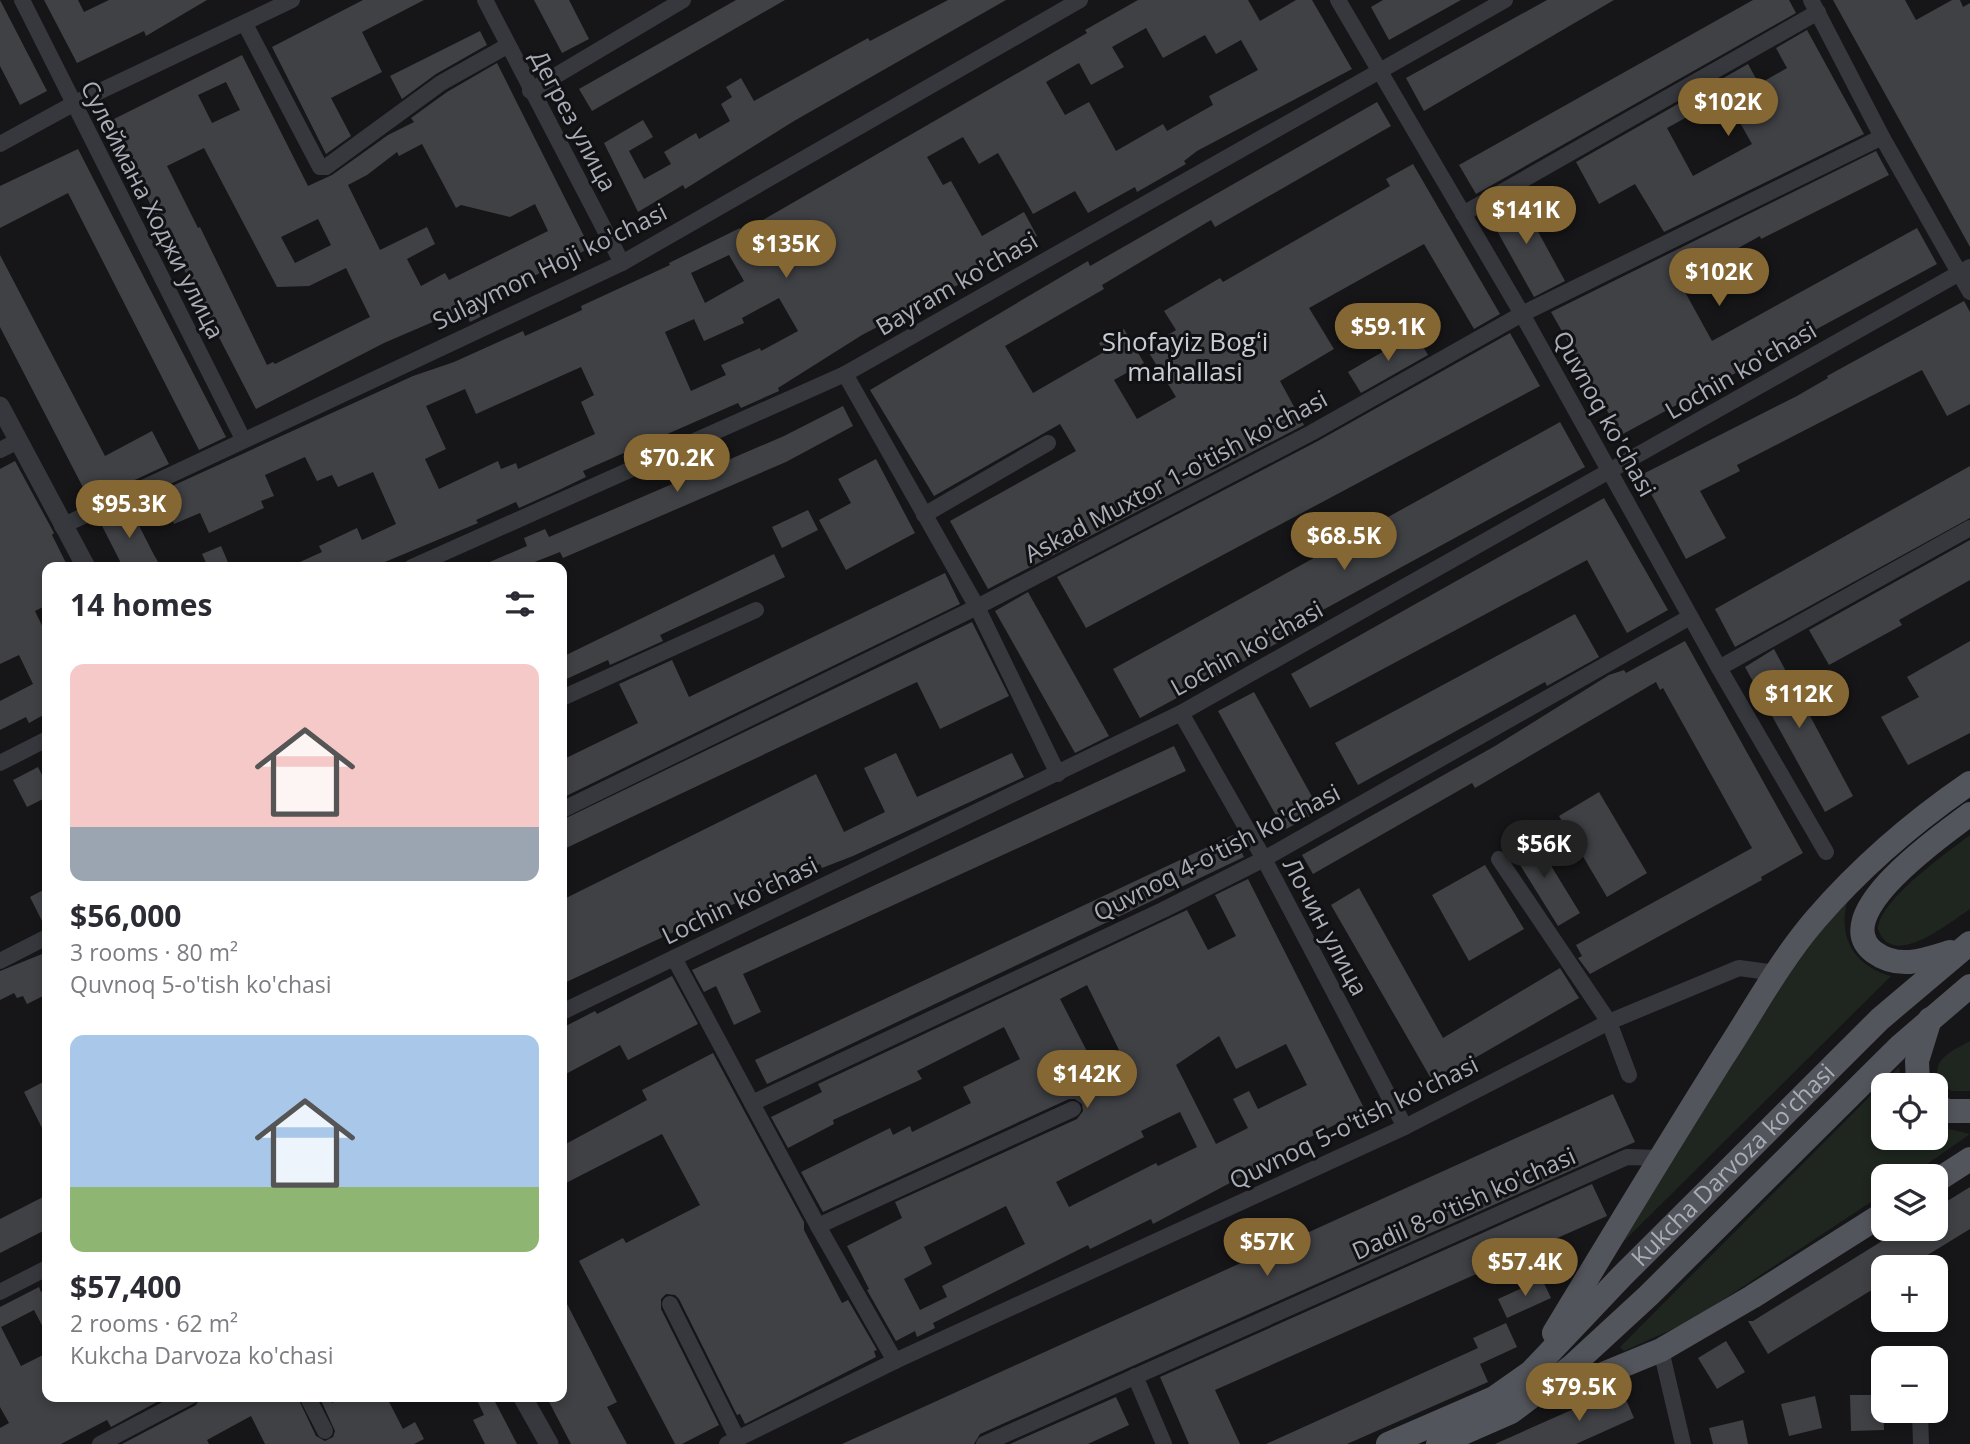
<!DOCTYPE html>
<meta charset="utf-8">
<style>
:root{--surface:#fff;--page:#f2f2f3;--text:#2b2b33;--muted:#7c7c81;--accent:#856733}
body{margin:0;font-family:"Open Sans",sans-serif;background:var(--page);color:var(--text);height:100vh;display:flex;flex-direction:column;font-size:26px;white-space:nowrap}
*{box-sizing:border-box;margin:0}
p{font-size:23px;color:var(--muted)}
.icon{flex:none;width:38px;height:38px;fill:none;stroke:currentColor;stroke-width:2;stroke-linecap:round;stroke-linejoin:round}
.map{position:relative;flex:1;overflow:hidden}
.panel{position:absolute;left:42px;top:562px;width:525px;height:840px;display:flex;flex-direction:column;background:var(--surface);border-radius:14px;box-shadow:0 4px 10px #0003}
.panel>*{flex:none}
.buttons{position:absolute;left:1871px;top:1073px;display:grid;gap:14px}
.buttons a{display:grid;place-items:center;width:77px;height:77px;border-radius:14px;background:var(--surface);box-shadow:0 4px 10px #0003;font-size:35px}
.price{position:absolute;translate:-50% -60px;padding:0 16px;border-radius:24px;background:var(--accent);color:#fff;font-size:23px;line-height:46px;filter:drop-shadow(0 2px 4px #0008)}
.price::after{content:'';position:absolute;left:50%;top:42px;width:21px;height:16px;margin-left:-10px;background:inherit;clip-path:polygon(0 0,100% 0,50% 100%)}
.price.active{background:#222;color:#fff}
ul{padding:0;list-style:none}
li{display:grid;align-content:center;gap:14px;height:371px;padding:0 28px}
li span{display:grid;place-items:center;height:217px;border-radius:14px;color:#555}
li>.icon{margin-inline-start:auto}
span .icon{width:126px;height:126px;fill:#fffc;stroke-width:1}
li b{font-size:30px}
h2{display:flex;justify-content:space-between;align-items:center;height:84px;padding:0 28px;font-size:30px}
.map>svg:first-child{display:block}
.green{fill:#1e261f}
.building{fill:#404145;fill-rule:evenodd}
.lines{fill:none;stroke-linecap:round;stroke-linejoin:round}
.minor{stroke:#37383d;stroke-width:16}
.tertiary{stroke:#37383d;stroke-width:19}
.primary{stroke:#53555c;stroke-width:24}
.labels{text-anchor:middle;stroke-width:6;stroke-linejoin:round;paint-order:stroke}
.street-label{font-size:24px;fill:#a8adb8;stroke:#111113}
.neighbourhood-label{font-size:26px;fill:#c9ccd4;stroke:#111113}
</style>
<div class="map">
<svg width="1970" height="1444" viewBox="0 0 1970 1444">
<rect width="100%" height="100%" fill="#161618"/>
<!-- green -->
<g class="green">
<path d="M1970,835V909C1950,922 1892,971 1878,929C1879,900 1948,852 1970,835Z"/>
<path d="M1847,902C1838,939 1855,966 1891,976L1613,1252L1792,970L1828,921Z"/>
<path d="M1970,1041V1091H1951L1939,1081C1931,1058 1953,1051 1970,1041Z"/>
<polygon points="1899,1067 1902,1085 1883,1085 1883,1138 1936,1138 1936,1126 1970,1134 1910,1176 1883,1176 1883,1194 1691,1321 1624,1351 1620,1347"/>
</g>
<!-- building -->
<g class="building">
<polygon points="0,0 47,91 20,105 0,66"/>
<polygon points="44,0 78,0 84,12 109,0 207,0 146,36 144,31 77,63"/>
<polygon points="363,0 424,0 362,32 382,72 331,98 351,136 326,154 272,47"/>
<polygon points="534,0 569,0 589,39 562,53"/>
<polygon points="736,0 785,0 592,111 579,89"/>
<polygon points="948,0 1006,0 794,121 685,189 683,185 638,212 604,143 643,120 653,137 629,151 644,179 671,164 664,152 696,133 699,139 730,121 721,104 732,97 726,87 741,78 754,101 868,38 870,41"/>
<path d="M1138,0H1248L1260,21L1296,0H1312L1352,69L1197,151L1184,161L1186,164L1137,192L1135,187L1088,213L1075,191L1033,214L998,153L979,164L963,137L927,157L943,185L951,181L982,236L1024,212L1037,236L972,272L975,276L862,335L778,388L779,391L741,408L738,403L583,471L586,477L559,490L519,508L516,502L476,520L478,523L373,567H289L322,552L319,546L357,528L362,540L396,524L373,472L338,487L332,475L317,481L305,457L265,475L274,496L261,501L264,508L209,533L200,513L174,524L159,492L413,376L454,362L523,331L525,336L582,310L581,306L670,265L669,263L740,228L742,232L1087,33L1085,30ZM1146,28L1163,58L1205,35L1216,54L1241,40L1258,70L1209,96L1213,105L1167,131L1163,124L1116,151L1089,102L1065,115L1046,82L1079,63L1091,85L1124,67L1112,47ZM729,255L744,281L705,303L691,273ZM779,298L798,331L761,351L760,348L721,365L726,375L691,391L665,332L694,319L704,341L744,323L742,318ZM581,367L594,395L581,402L595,434L518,469L516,463L501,469L498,461L439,489L425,459L446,449L426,406L465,389L476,414Z"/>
<polygon points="1383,0 1461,0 1389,40 1371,7"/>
<polygon points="1547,0 1614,0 1424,111 1406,78"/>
<polygon points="1753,0 1789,0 1796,13 1476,194 1459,165"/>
<polygon points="1833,0 1905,0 1916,20 1952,0 1960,0 1963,7 1970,3 1970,247"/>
<path d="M1807,30L1864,134L1664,232L1635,184L1599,204L1576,162L1748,64L1759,84L1787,68L1776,48ZM1725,96L1752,144L1693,176L1667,128Z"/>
<polygon points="480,31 487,45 436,74 402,99 390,76"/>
<path d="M242,55L308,186L332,175L388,135L414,122L411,118L447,92L497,63L590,248L480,303L486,314L470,322L463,309L384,343L256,409L108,122ZM226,82L240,110L212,123L198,95ZM422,144L456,208L461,205L510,217L535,204L548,231L449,280L445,273L421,286L407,259L435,244L427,227L380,250L348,185L367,175L397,152L399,156ZM204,148L277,287L309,286L346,268L370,317L275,364L273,362L267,365L200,227L198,228L167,166ZM318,219L331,245L295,263L281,237Z"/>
<polygon points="1377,102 1391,126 1215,227 1211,220 1102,285 1104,289 1005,346 1033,393 1104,352 1099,343 1124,329 1144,363 1114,380 1137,419 1176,397 1146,348 1176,330 1164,311 1220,278 1223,282 1390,186 1386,179 1413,164 1500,314 1474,329 1424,244 1309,308 1334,349 1280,381 1304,425 988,589 950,521 1076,451 1060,424 934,496 870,390 1088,261 1090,266"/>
<polygon points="78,149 226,437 199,450 68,193 0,228 0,186"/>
<polygon points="1876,151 1889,175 1761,239 1760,236 1679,281 1712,341 1917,228 1937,264 1621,435 1551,312"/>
<polygon points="1518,195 1565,281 1534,297 1487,213"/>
<polygon points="0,255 105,456 152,431 169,464 90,501 0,327"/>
<polygon points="1964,301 1970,312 1970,404 1947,416 1922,370 1737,465 1740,471 1700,491 1726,538 1686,559 1641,475 1797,396 1828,378 1827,376"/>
<polygon points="1415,333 1428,355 1361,393 1348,372"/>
<polygon points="1510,333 1540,386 1086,628 1057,577 1316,442"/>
<polygon points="843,406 853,426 786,462 563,558 560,552 522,567 478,567 527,546 524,538 545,529 549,537 784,436"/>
<polygon points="1560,422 1585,467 1321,611 1325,617 1140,718 1113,669"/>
<polygon points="876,459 915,533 846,570 819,520 851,503 838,479"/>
<polygon points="15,461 54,533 52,535 68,567 47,567 47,605 35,611 47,636 47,713 29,723 26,717 0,730 0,701 33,684 19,655 0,664 0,469"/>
<polygon points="1970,466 1970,518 1735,647 1715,609"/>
<polygon points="1604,498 1668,610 1627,633 1587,560 1310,708 1291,674"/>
<polygon points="129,506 154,555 161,567 123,567 99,520"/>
<polygon points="808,510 818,530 782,548 772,527"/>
<polygon points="1970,540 1970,580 1899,620 1902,625 1829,665 1809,630"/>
<polygon points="221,546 230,567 208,567 202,554"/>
<polygon points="774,554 785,577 660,635 663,641 610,665 608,660 562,681 562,657"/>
<polygon points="945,573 960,604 562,798 562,760 638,723 619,684 672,660 689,697"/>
<polygon points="1028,592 1109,736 1075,753 995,611"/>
<polygon points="1575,614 1599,657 1547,686 1545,682 1358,785 1335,743"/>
<polygon points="972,622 1009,696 940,729 917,682 562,850 562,820"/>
<polygon points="1685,641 1803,853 1761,877 1762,880 1590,974 1578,958 1582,956 1576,945 1752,848 1663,688 1660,690 1656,682 1475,788 1472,783 1313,874 1302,855 1495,746 1609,675 1624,670 1626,673"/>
<polygon points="1970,641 1970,733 1908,765 1881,717 1919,697 1907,677"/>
<polygon points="1774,649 1853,796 1825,812 1745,667"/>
<polygon points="1254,692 1320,811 1284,830 1218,711"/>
<polygon points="1174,746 1186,771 743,974 761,1012 734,1025 716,986 704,992 692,970"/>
<polygon points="896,753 917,797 1012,753 1024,777 853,856 822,868 820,864 562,984 562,900 816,774 844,832 885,812 864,768"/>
<polygon points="38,767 47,785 47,797 27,807 13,780"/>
<polygon points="1599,792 1647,873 1607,897 1559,816"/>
<polygon points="1531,833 1580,913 1558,926 1509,847"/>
<polygon points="1233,835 1244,857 767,1084 755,1060"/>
<polygon points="1485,865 1524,929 1469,961 1432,895"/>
<path d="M1248,879L1365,1110L1282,1151L1284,1154L1153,1224L1151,1219L1090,1249L1088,1245L933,1323L935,1328L917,1337L915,1331L896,1341L867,1290L869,1289L847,1246L902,1218L895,1202L1077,1119L1083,1111L1082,1104L1075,1099H1069L823,1212L801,1172L890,1128L893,1135L910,1126L912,1132L971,1103L963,1087L1020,1059L1004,1027L917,1071L922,1079L833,1120L834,1124L788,1148L771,1117L822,1092L818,1084L1187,910L1208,950L1236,936L1215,895ZM1087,985L1119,1050L1093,1063L1060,999ZM1219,1036L1236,1069L1286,1044L1307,1085L1258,1109L1249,1091L1233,1099L1248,1128L1216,1144L1176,1065ZM1180,1112L1197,1147L1158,1166L1156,1163L1069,1207L1056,1182L1144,1137L1141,1131ZM1006,1206L1025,1244L942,1286L947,1297L920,1310L904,1279L932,1264L924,1247Z"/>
<polygon points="47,888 47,927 45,927 30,897"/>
<polygon points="1359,888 1443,1038 1560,968 1579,998 1433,1082 1331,905"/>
<polygon points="47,952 47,994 27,1004 23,996 17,998 14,993 0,1000 0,971"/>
<polygon points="672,976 698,1024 628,1060 620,1045 562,1076 562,1028 595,1011 597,1014"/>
<polygon points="713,1053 804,1222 804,1230 842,1303 848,1300 877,1350 874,1351 876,1357 745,1424 740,1414 737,1415 679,1299 675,1295 666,1294 661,1299 661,1309 719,1425 682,1444 675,1444 579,1261 623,1238 626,1243 700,1205 662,1134 562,1185 562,1146 647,1100 642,1090"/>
<polygon points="47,1080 47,1138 24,1092"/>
<polygon points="1613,1094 1635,1142 980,1434 974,1444 842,1444"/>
<polygon points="1592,1184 1607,1216 1215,1390 1240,1444 1189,1444 1160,1377"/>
<polygon points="1970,1187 1970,1229 1908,1267 1883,1267 1883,1283 1768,1354 1748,1321 1753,1321 1895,1233 1892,1228 1936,1228 1936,1208"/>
<polygon points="47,1195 47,1229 0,1253 0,1219"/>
<polygon points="1542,1279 1551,1298 1507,1318 1498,1299"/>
<polygon points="39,1287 41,1292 47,1289 47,1335 34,1310 1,1327 21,1366 47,1353 47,1396 168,1396 111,1427 107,1420 61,1444 0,1444 0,1428 9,1423 0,1407 0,1307"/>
<polygon points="562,1294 617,1402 607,1407 627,1444 571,1444 546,1396 562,1396"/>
<polygon points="1506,1323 1517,1347 1480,1364 1488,1382 1347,1444 1266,1444 1478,1348 1473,1338"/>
<polygon points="1726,1341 1745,1372 1717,1389 1698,1358"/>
<polygon points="1621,1388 1634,1418 1576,1444 1495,1444"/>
<polygon points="1850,1395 1883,1395 1884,1430 1851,1431"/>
<polygon points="201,1396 297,1396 316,1436 325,1441 333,1437 335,1431 319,1396 328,1396 332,1403 345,1396 386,1396 403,1429 415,1422 424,1439 414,1444 265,1444 251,1416 207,1440 209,1444 122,1444 196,1405"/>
<polygon points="475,1396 492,1396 517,1444 485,1444 473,1420 484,1415"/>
<polygon points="1815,1396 1822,1428 1789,1436 1781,1404"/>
<polygon points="1116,1397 1129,1425 1088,1444 1010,1444"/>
<polygon points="1743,1420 1748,1444 1713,1444 1709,1428"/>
</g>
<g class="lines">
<!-- minor -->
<g class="minor">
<polyline points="22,0 243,439"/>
<polyline points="485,0 622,263"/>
<polyline points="1338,0 1522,314 1719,668 1826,852"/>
<polyline points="1811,0 1882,137 1970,292"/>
<polyline points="245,24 320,167 326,167 441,83 507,46"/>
<polyline points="530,91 683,0"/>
<polyline points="0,144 73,104 292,0"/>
<polyline points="1463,214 1818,12"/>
<polyline points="845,374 977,607 1058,774"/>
<polyline points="0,450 18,441"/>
<polyline points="924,515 1048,443"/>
<polyline points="62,526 622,263 1080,0"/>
<polyline points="412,567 845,374 1505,0"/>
<polyline points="1719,668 1970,528"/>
<polyline points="562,698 756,610"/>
<polyline points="1181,713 1264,859 1405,1127"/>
<polyline points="0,763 47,739"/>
<polyline points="562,810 977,607 1311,433 1522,314 1882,137"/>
<polyline points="1499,859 1609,1022 1629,1075"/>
<polyline points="674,958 818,1226 895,1361"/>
<polyline points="0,961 47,937"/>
<polyline points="562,1012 1181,713 1970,267"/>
<polyline points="752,1103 1163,910 1264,859 1690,617"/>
<polyline points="818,1226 1073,1109"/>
<polyline points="0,1292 47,1268"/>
<polyline points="670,1304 737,1438"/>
<polyline points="1661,1350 1683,1444"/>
<polyline points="1135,1376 1164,1444"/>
<polyline points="307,1396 325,1431"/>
<polyline points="1920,1413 1921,1444"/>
<polyline points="100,1444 191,1396"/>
<polyline points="727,1444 895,1361 1405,1127 1609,1022 1739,968 1776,973"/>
<polyline points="984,1444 1627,1157 1659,1158"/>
</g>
<!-- tertiary -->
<g class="tertiary">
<polyline points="0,406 86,567"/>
<polyline points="522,1396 549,1444"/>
</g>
<!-- primary -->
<g class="primary">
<path d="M1950,952C1925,960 1898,970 1874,952C1825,915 1945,833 1970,814"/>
<polyline points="1918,1085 1917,1061 1930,1019"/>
<polyline points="1936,1106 1948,1111 1970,1111"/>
<polyline points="1936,1181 1970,1159"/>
<path d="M1554,1333C1610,1240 1666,1148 1723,1057C1753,1011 1780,961 1815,920C1860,868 1913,822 1970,783"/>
<polyline points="1547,1397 1661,1350 1752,1297 1883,1214"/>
<path id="s1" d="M1388,1444L1494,1398L1531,1372L1622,1276L1880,1019L1970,943"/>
<polyline points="1438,1444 1511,1412 1572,1366 1648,1296 1900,1046 1970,986"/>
</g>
</g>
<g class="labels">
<!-- street labels -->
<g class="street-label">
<text transform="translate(573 121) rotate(62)" y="8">Дегрез улица</text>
<text transform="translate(152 210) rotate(63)" y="8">Сулеймана Ходжи улица</text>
<text transform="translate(550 267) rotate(-26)" y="8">Sulaymon Hoji ko'chasi</text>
<text transform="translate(957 284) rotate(-30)" y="8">Bayram ko'chasi</text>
<text transform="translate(1741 371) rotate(-30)" y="8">Lochin ko'chasi</text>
<text transform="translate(1604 414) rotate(61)" y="8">Quvnoq ko'chasi</text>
<text transform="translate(1176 477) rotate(-28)" y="8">Askad Muxtor 1-o'tish ko'chasi</text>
<text transform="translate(1247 649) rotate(-29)" y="8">Lochin ko'chasi</text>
<text transform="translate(1217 853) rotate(-27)" y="8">Quvnoq 4-o'tish ko'chasi</text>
<text transform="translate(740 901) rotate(-26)" y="8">Lochin ko'chasi</text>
<text transform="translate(1325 927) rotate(62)" y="8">Лочин улица</text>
<text transform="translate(1354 1123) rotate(-26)" y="8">Quvnoq 5-o'tish ko'chasi</text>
<text dy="8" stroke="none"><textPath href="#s1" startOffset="450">Kukcha Darvoza ko'chasi</textPath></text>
<text transform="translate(1464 1204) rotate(-24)" y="8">Dadil 8-o'tish ko'chasi</text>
</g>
<!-- neighbourhood labels -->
<g class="neighbourhood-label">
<text x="1185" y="351">Shofayiz Bogʻi<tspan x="1185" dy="30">mahallasi</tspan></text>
</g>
</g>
</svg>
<div class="buttons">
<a><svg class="icon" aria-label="locate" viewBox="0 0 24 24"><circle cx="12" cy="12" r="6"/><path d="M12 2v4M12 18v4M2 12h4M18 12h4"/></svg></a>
<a><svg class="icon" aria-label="layers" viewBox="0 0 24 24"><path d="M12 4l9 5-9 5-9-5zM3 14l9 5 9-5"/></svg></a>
<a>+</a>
<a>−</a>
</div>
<b class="price" style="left:1728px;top:138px">$102K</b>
<b class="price" style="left:1526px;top:246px">$141K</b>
<b class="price" style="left:786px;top:280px">$135K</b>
<b class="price" style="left:1719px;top:308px">$102K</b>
<b class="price" style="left:1388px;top:363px">$59.1K</b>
<b class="price" style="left:677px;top:494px">$70.2K</b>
<b class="price" style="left:129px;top:540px">$95.3K</b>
<b class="price" style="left:1344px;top:572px">$68.5K</b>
<b class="price" style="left:1799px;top:730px">$112K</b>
<b class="price active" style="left:1544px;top:880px">$56K</b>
<b class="price" style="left:1087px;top:1110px">$142K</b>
<b class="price" style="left:1267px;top:1278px">$57K</b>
<b class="price" style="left:1525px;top:1298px">$57.4K</b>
<b class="price" style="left:1579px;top:1423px">$79.5K</b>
<section class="panel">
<h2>14 homes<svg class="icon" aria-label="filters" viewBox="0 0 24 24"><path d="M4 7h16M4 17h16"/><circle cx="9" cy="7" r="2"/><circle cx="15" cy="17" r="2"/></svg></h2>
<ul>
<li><span style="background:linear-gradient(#f6c9c9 75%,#9aa5b1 0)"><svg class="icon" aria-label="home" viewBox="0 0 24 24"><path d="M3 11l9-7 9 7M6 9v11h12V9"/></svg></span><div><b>$56,000</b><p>3 rooms · 80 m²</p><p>Quvnoq 5-o'tish ko'chasi</p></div></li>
<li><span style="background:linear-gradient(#a9c7e8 70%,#8fb573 0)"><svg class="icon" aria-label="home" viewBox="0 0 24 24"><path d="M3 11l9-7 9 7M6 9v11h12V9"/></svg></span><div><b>$57,400</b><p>2 rooms · 62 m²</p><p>Kukcha Darvoza ko'chasi</p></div></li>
</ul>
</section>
</div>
